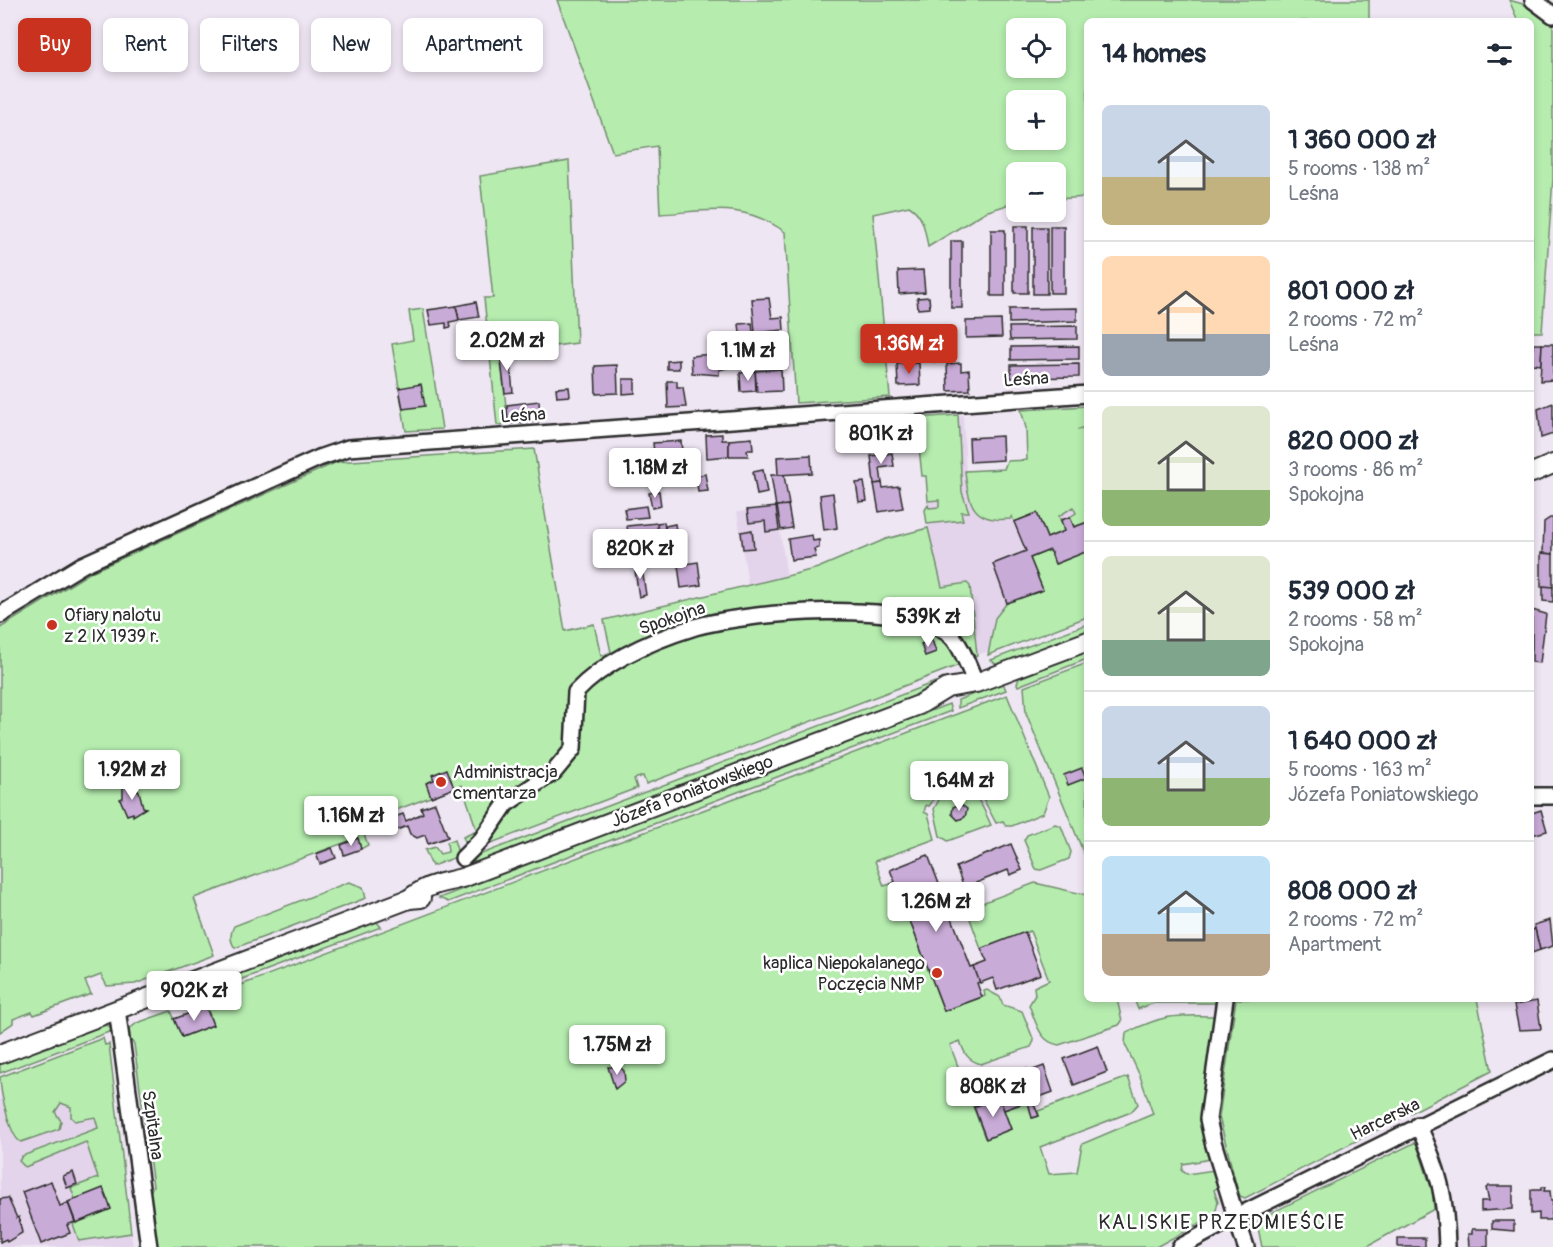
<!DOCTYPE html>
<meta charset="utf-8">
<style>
:root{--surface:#fff;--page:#f2f2f3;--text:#1f2937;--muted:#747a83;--line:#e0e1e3;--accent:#c8321e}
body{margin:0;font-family:Pangolin,sans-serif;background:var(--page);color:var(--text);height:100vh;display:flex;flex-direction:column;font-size:22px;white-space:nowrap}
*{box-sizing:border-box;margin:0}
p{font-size:20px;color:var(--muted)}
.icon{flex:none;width:33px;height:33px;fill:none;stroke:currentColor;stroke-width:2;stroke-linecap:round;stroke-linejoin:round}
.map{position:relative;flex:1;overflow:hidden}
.details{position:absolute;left:1084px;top:18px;width:450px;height:984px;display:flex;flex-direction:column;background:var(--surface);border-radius:9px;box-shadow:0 3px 9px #0003}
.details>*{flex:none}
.top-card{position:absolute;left:18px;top:18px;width:570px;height:54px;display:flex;gap:12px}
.fabs{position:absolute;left:1006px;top:18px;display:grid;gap:12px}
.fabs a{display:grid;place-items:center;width:60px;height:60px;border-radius:9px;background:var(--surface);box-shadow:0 3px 9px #0003;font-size:30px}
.price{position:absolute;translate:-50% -51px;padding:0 14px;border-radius:6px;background:#fff;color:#222;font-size:20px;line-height:39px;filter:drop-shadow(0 2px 3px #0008)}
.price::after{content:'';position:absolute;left:50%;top:36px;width:18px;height:14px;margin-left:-9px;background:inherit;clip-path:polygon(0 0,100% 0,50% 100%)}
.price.active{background:var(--accent);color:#fff}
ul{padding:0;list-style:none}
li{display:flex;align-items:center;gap:18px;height:150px;padding:0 18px}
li+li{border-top:2px solid var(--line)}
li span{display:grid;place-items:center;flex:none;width:168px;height:120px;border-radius:9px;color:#555}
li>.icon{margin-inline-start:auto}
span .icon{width:72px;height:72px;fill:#fffc;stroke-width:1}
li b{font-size:26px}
h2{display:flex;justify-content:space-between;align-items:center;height:72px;padding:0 18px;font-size:26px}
.chip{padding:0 21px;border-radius:9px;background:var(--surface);box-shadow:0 3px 9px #0003;font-size:21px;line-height:54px}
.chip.active{background:var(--accent);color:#fff}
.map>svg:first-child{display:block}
.built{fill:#e4d4eb}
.green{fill:#b6edaf;stroke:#708c6d;stroke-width:1.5;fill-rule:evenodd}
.building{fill:#c9abd7;stroke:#2b2b2b;stroke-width:1.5}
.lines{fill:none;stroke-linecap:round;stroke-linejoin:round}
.minor-casing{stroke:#2b2b2b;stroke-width:20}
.tertiary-casing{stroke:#2b2b2b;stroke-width:22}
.minor{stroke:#fff;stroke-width:15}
.tertiary{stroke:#fff;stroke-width:18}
.poi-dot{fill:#c8321e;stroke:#fff;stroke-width:2}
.labels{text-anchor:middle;stroke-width:5;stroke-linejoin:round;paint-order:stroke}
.street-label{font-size:18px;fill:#2b2b2b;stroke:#fff}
.poi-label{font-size:18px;fill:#2b2b2b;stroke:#fff;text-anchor:start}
.neighbourhood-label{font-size:20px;letter-spacing:1.5px;fill:#2b2b2b;stroke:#fff}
</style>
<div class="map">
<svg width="1553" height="1247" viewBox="0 0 1553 1247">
<rect width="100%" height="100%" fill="#efe6f3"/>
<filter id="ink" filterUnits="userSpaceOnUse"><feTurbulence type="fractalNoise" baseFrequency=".0167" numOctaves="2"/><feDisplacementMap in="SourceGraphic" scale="12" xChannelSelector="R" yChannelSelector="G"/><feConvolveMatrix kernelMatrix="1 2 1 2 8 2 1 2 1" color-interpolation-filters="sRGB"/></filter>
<g filter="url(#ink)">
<!-- built -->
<g class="built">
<polygon points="1087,406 1087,614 970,658 943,592 928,528 927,476 922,476 916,419 963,415 966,471 1003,469 1007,461 1027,460 1026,428 1021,410"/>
<polygon points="776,507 787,576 748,585 737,512"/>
<polygon points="109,1044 133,1247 0,1247 0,1086"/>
</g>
<!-- green -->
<g class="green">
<path d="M557,0H1369V21H1088L1087,197L1056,199V172H1017V202L985,212L928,247C925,231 924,215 909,206L873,214L890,397L796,403L785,232C742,201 709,211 660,214L657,146L613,153ZM1056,28V68H1017V28ZM1056,100V140H1017V100Z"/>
<polygon points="1509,0 1533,7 1553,22 1553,178 1542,332 1532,332 1532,21 1518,21"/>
<polygon points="569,161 577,343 500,353 508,424 497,425 484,298 493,298 480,176"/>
<polygon points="423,309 442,429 406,431 392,344 413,340 409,311"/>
<path d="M1087,406V426L1077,430L1087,428V522L1074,527L1070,517L1076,513L1073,507L1059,516L1064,531L1047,538L1037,513L1014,522L1012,516L1010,519C973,523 968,504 965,471L1004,469L1007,461L1027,460L1026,428L1021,410Z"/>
<polygon points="958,415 962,492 969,512 961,512 963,520 927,524 925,510 928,505 929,508 939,507 939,500 928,501 926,476 922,476 916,418"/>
<polygon points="534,449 565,631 594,624 601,656 611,652 604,620 787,576 818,568 886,539 928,528 942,587 967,583 970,586 977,655 959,665 646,784 643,776 634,779 637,788 470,851 463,837 477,831 462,785 372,819 371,825 362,829 368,845 361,849 357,838 194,898 214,955 135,984 107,986 101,975 85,981 91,994 34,1015 32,1012 13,1019 13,1023 0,1032 0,628 91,572 337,462"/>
<polygon points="1050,550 1056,564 1087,551 1087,617 988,655 995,618 1007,603 1043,590 1030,558"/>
<polygon points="1087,624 1087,631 997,665 991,660"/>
<polygon points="1086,652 1087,659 1018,686 1017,684 1019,678"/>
<polygon points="1087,663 1087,861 1026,713 1024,687"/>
<polygon points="935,682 941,682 941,686 476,863 471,858"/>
<polygon points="1003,683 1006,690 958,708 958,700"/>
<path d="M1007,695L1049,797L1043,813L1012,826H1006L1003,821L996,823L977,787L965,783L943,787L929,806L926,805L924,812L928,814L935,839L875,861L884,886L891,884L899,904L903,903L944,1011L985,996L984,991L987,990L1000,997L1003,1005L1022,1011L1034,1041L1031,1047L981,1064C968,1061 964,1053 960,1041L950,1045L985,1138L1011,1129L1004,1110L1028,1102L1033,1118L1039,1116L1038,1111L1128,1077L1138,1104L1131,1112L1040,1147L1049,1174L1077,1172L1082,1144L1153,1114L1140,1076L1125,1044L1126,1033C1165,1014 1174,1015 1216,1016L1201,1112L1211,1159L1183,1164L1182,1171L1187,1174L1214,1170L1218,1187L1214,1190L1218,1201L1215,1215L1156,1247H156L149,1194L153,1186L134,1044L129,1038L128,1030L137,1023L171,1011L182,1037L213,1025L204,999Z"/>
<polygon points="949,704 951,711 448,902 439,898"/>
<path d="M954,789C978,789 982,806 991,825L948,841L940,836L934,809L941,796Z"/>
<polygon points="1055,824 1061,826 1071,852 1069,859 1041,870 1036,869 1024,840 1027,835"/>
<polygon points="454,840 459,856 432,866 425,850 435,847 440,854 448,852 447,842"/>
<path d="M349,882L363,887L366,898L235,948C230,941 230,933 234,926Z"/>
<path d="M1035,883L1087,895L1088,999H1117L1122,1021L1119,1025L1059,1045C1039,1042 1036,1022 1029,1005L1035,995L1034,987L1049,980L1030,931L981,949L968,913L971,907Z"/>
<polygon points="376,921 381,927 194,997 197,989"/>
<polygon points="1134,999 1218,999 1218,1003 1154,1003 1138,1009"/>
<polygon points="1236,999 1477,999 1492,1071 1245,1198 1240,1196 1237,1188 1219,1117"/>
<polygon points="105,1024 114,1030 0,1073 0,1064"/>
<path d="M103,1038L105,1045L109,1044L131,1233L79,1241L73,1224L111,1209L103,1189L75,1199L71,1188L98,1178L86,1142L25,1167L19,1161L22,1156L98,1128L95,1117L75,1121L71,1117V1107L61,1103L55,1112L61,1121L59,1129L21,1142C10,1138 0,1090 0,1077Z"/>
<polygon points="1416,1142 1432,1190 1434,1209 1366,1247 1262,1247 1257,1223 1261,1218"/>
</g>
<!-- building -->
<g class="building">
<rect x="1014" y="226" width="14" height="67"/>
<rect x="1050" y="226" width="14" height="67"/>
<rect x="1033" y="227" width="14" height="67"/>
<rect x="991" y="230" width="14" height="66"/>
<rect x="951" y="241" width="11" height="67"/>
<polygon points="923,270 925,292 899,294 898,271"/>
<polygon points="929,297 930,308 918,309 917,298"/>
<polygon points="769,298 772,318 783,317 784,330 755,333 752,299"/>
<polygon points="476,302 479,317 459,320 456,306"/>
<polygon points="456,306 459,320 450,322 451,327 446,328 446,323 431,325 428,310"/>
<polygon points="1077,308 1077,321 1009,323 1009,309"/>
<polygon points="1001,320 1002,337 966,338 966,321"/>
<polygon points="752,323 754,341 741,342 739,324"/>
<polygon points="1077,326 1077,339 1010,340 1009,327"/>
<polygon points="947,337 948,362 934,362 933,338"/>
<polygon points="932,340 931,350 911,351 911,341"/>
<polygon points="754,341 755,363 742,364 741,342"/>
<polygon points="1533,344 1542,344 1541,365 1532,364"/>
<polygon points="1542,344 1553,344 1553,380 1540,381"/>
<polygon points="1079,346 1079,359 1011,360 1011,347"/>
<polygon points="509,352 513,392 505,393 500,353"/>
<polygon points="725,353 730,367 719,370 719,375 692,373 691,356"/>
<polygon points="679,360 679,369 667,369 667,361"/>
<polygon points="919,363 920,385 898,386 897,364"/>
<polygon points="961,363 961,371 969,370 970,390 948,391 947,364"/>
<polygon points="1079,364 1079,377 1011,378 1011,365"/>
<polygon points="617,365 618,393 596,394 595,366"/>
<polygon points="781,369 782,391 757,392 755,371"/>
<polygon points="755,371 756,391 741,392 740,373"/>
<polygon points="623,379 635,379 635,393 623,394"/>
<polygon points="667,381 677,381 677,387 683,387 686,407 668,408"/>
<polygon points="421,384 425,406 403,409 399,388"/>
<polygon points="569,387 570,396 557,397 556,388"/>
<polygon points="539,401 540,421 508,424 507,405"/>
<polygon points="1553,403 1553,434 1541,438 1538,409"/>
<polygon points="722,434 722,440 729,440 729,456 707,458 706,435"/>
<polygon points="1002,436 1003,460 970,462 969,438"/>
<polygon points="752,438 753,450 747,450 748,456 729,456 729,440"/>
<polygon points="681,441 683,461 655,464 653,443"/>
<polygon points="644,451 646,478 626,478 625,453"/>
<polygon points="892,453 894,466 880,468 882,483 874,484 871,456"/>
<polygon points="617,454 625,454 626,466 617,467"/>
<polygon points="811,455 812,473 778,475 777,457"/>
<polygon points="763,470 767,493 757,495 753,472"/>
<polygon points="705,474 708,491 698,492 696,476"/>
<polygon points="771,475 784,475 789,505 776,507"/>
<polygon points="864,482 867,501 859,502 856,483"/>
<polygon points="882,483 883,488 899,486 903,508 879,512 874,484"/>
<polygon points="659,491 661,506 652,508 649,493"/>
<polygon points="833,493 837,528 824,530 820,495"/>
<polygon points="788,505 792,528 781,530 777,506"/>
<polygon points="646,506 648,517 626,519 624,509"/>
<polygon points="776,507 779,530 766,532 765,521 749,523 747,510"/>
<polygon points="1037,513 1047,538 1064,531 1061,520 1070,517 1074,527 1088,522 1088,551 1055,564 1050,550 1030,558 1043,590 1007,603 993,564 1026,551 1014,522"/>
<polygon points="1550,518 1553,518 1553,554 1543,553 1544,522"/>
<polygon points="664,522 668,549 660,550 657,523"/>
<polygon points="657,523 658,536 644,538 644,544 639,545 638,539 629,539 627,526"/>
<polygon points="675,524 678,544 668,546 665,526"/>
<polygon points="752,530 754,548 743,549 741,532"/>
<polygon points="812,535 813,541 819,540 819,548 814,549 816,557 791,560 788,539"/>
<polygon points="1541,553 1553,554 1553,587 1541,587"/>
<polygon points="641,562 646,595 639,597 634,564"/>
<polygon points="698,562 701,585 681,588 678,565"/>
<polygon points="1543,586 1553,587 1553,602 1543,601"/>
<polygon points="1532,610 1546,614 1540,663 1532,662"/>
<polygon points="932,640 936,652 925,656 921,644"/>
<polygon points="1082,768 1086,778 1068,785 1064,775"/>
<polygon points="447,769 454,788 431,797 426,783 434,780 432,775"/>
<polygon points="128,783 130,788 139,791 143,807 146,808 133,816 133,813 127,815 120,799 123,798 123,785"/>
<polygon points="435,803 448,837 428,844 425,835 417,838 410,834 407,826 397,830 392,818 403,814 406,821 423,813 421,808"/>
<polygon points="960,804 967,809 965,817 958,820 952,814 953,807"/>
<polygon points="1541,810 1547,831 1532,835 1532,813"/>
<polygon points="358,838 361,849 344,855 341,845"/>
<polygon points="1011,844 1022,870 1010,875 1008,870 976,883 978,888 966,893 956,867"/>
<polygon points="332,848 336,858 320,864 316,854"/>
<polygon points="928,855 971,968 974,967 980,982 977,983 982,997 944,1011 903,903 899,904 891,884 895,882 890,870"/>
<polygon points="1550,920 1553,946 1540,950 1534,925"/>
<polygon points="1535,929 1540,950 1532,953 1532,930"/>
<polygon points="1025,932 1041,974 997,990 993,978 980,983 974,967 987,962 981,949"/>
<polygon points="1537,1001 1541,1029 1519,1030 1514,1005"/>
<polygon points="206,1007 213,1025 182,1037 174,1019"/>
<polygon points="1098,1046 1107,1072 1074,1085 1064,1059"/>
<polygon points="1044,1066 1053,1092 1004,1110 994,1085 1000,1083 998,1080 1007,1076 1008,1080 1020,1076 1018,1072 1027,1069 1028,1072"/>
<polygon points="608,1067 620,1067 624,1071 625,1081 615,1089"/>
<polygon points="999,1097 1011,1129 986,1139 974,1107"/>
<polygon points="1032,1100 1039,1116 1032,1118 1028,1102"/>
<polygon points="73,1172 77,1184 67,1188 63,1176"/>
<polygon points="51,1181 60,1206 68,1203 75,1222 67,1225 70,1233 41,1244 22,1192"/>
<polygon points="1489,1186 1513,1186 1513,1209 1481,1211 1481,1201 1489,1201 1486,1188"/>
<polygon points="1541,1187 1545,1187 1544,1191 1550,1191 1551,1201 1553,1201 1551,1220 1539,1220 1539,1213 1531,1214 1531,1190 1541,1190"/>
<polygon points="103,1188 111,1209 76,1223 68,1202"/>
<polygon points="8,1198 17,1218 19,1217 22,1233 7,1242 6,1239 0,1242 0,1199"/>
<polygon points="1492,1221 1514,1221 1514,1231 1492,1229"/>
<polygon points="1472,1229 1488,1229 1488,1247 1469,1247 1468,1234 1472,1234"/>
<rect x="1398" y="1238" width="27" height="9"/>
</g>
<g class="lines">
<!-- minor casing -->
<g class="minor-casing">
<g id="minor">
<polyline points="1533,0 1553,15"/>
<polyline points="0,615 82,565 319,458 348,448 1088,394"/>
<polyline points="1532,796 1553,796"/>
<path d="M463,858L482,839L506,804L554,772L573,749L576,692C606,660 653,640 695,627C748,612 907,598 950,635C962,645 969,669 976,683"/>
<polyline points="117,1009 149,1247"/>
<path d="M1418,1125C1439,1169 1446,1199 1447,1247"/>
<polyline points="1180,1247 1236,1217 1213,1142 1208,1119 1225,999"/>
<polyline points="1246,1247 1236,1217 1553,1060"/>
</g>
</g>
<!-- tertiary casing -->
<g class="tertiary-casing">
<g id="tertiary">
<polyline points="1532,473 1553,464"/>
<path d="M409,899C431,882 441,884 465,877L919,705L947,688L976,683L1088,641"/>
<polyline points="0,1054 409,899 421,898"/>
</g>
</g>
<!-- minor -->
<use href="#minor" class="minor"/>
<!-- tertiary -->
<use href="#tertiary" class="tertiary"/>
</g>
</g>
<!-- markers -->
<g class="poi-dot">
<circle cx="52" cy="625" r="6"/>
<circle cx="441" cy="782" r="6"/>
<circle cx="937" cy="973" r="6"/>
</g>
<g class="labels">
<!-- street labels -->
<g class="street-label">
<text transform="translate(1026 379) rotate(-4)" y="6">Leśna</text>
<text transform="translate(523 415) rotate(-4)" y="6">Leśna</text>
<text transform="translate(672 618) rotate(-19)" y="6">Spokojna</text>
<text transform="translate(692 791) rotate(-21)" y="6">Józefa Poniatowskiego</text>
<text transform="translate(1385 1119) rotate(-26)" y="6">Harcerska</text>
<text transform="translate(153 1125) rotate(82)" y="6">Szpitalna</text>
</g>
<!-- poi labels -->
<g class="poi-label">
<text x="64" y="621">Ofiary nalotu<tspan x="64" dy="21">z 2 IX 1939 r.</tspan></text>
<text x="453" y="778">Administracja<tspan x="453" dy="21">cmentarza</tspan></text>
<text x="925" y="969" text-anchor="end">kaplica Niepokalanego<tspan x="925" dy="21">Poczęcia NMP</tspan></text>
</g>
<!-- neighbourhood labels -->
<g class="neighbourhood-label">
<text x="1222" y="1229">KALISKIE PRZEDMIEŚCIE</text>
</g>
</g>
</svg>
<div class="fabs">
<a><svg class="icon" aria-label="locate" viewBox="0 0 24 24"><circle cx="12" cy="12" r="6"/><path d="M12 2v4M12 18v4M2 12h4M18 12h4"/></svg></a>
<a>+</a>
<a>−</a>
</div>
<b class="price" style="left:507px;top:372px">2.02M zł</b>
<b class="price active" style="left:909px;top:375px">1.36M zł</b>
<b class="price" style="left:748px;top:382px">1.1M zł</b>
<b class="price" style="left:881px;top:465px">801K zł</b>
<b class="price" style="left:655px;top:499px">1.18M zł</b>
<b class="price" style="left:640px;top:580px">820K zł</b>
<b class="price" style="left:928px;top:648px">539K zł</b>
<b class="price" style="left:132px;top:801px">1.92M zł</b>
<b class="price" style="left:959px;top:812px">1.64M zł</b>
<b class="price" style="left:351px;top:847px">1.16M zł</b>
<b class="price" style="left:936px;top:933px">1.26M zł</b>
<b class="price" style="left:194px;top:1022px">902K zł</b>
<b class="price" style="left:617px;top:1076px">1.75M zł</b>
<b class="price" style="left:993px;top:1118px">808K zł</b>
<div class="top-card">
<a class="chip active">Buy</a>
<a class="chip">Rent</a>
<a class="chip">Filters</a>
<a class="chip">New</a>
<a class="chip">Apartment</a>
</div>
<section class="details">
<h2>14 homes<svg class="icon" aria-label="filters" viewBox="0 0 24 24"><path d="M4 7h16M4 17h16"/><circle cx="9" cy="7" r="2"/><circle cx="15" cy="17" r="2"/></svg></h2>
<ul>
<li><span style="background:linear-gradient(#c9d6e8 60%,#c2b280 0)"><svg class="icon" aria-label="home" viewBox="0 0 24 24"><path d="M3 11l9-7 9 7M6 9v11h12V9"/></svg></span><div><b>1 360 000 zł</b><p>5 rooms · 138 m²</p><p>Leśna</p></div></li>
<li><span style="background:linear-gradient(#ffd9b3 65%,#9aa5b1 0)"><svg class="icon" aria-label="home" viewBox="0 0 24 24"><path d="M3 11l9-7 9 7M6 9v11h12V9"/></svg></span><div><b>801 000 zł</b><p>2 rooms · 72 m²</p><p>Leśna</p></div></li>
<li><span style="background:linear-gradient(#dfe7d0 70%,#8fb573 0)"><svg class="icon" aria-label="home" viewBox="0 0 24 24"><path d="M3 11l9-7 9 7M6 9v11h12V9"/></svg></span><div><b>820 000 zł</b><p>3 rooms · 86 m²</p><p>Spokojna</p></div></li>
<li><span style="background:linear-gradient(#dfe7d0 70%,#7fa58c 0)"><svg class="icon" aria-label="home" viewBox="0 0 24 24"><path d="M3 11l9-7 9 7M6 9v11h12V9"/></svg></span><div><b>539 000 zł</b><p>2 rooms · 58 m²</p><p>Spokojna</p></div></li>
<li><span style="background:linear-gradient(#c9d6e8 60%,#8fb573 0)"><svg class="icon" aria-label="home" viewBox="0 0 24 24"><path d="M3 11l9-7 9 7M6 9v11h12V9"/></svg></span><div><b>1 640 000 zł</b><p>5 rooms · 163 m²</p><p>Józefa Poniatowskiego</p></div></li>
<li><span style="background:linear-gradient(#bfe0f5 65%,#b9a48a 0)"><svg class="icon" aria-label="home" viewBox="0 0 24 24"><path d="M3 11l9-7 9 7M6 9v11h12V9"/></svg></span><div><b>808 000 zł</b><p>2 rooms · 72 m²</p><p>Apartment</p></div></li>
</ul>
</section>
</div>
